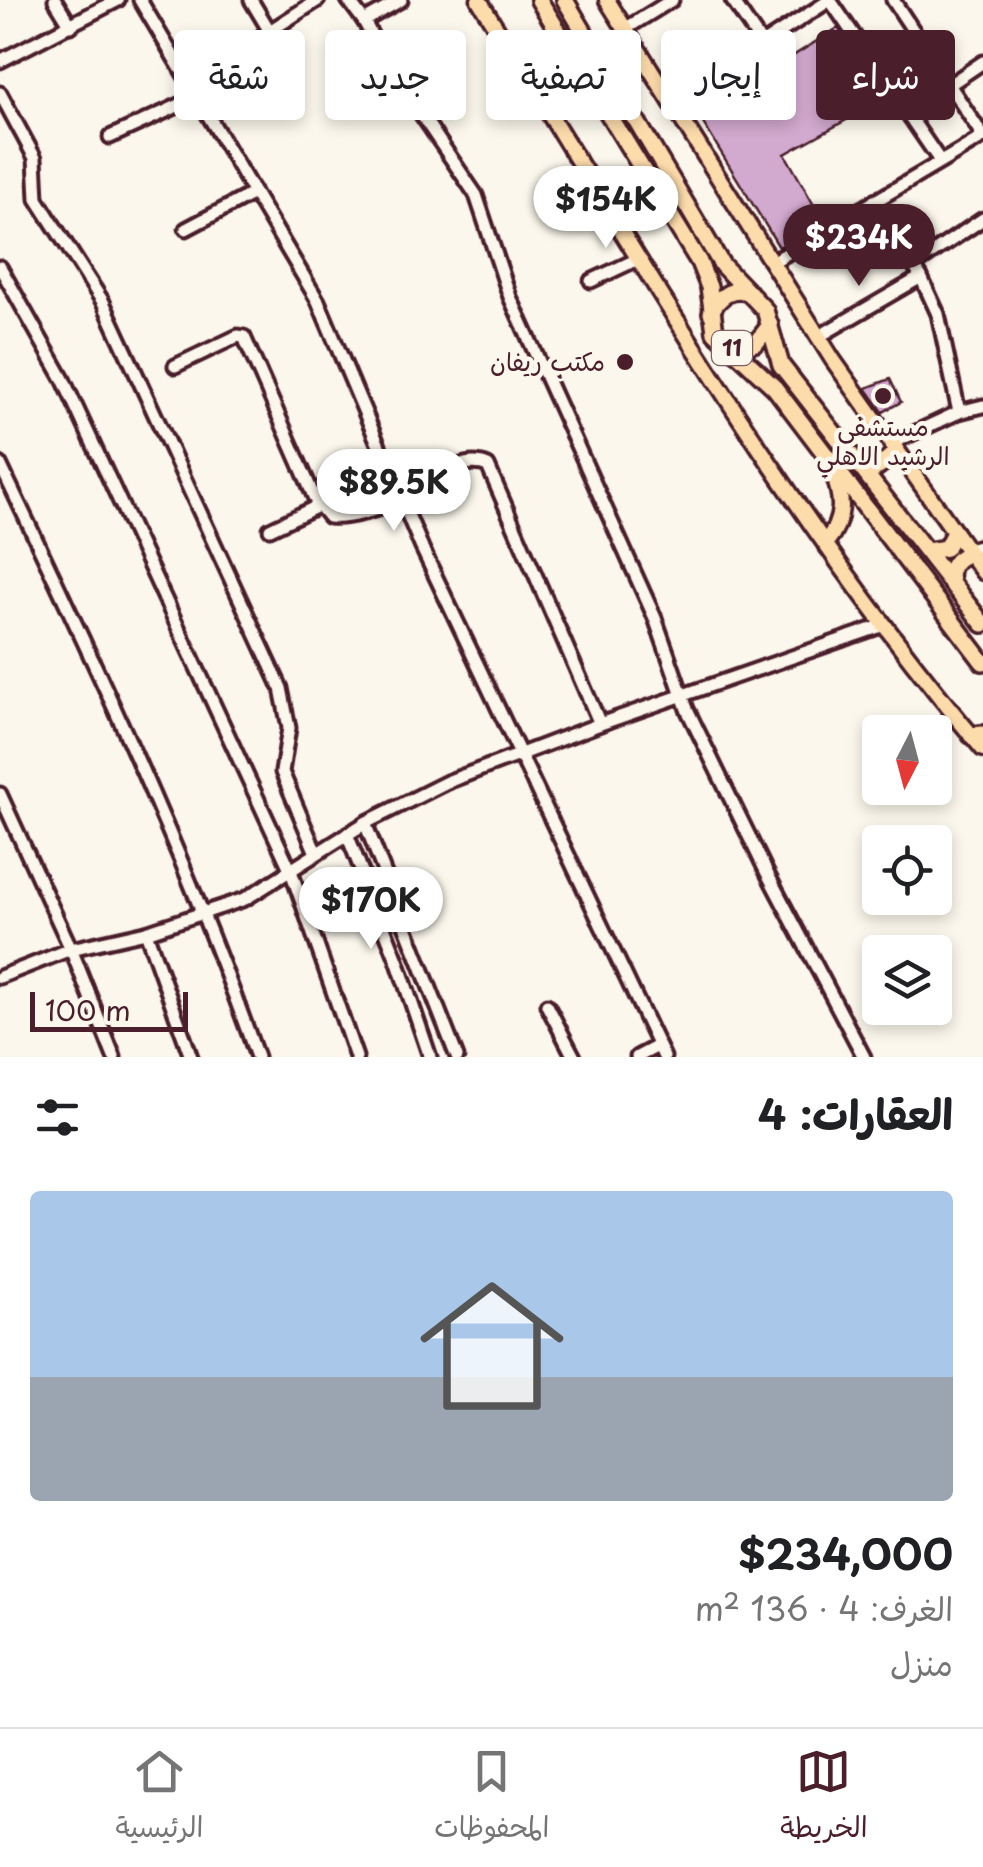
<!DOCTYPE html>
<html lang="ar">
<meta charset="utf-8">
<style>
:root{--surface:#fff;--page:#f2f2f2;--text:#202124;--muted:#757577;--line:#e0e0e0;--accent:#4a1f2b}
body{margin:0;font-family:"Playpen Sans","Playpen Sans Arabic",sans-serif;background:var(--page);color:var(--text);direction:rtl;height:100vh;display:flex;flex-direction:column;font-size:38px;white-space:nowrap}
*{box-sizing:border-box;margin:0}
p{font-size:32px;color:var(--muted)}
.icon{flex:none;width:55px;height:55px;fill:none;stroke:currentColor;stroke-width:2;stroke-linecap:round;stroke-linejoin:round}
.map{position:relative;height:1057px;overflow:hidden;direction:ltr}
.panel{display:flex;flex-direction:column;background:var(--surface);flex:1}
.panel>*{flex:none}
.top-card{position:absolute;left:30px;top:30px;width:925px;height:90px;direction:rtl;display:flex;gap:20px}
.needle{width:65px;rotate:186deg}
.tools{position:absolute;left:862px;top:715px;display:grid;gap:20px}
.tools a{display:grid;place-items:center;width:90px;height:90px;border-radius:10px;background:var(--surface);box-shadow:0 5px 15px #0003;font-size:50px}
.scale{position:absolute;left:30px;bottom:25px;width:158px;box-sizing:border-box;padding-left:10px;border:5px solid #4a1f2b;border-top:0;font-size:28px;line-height:35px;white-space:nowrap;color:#4a1f2b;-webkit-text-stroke:8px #fbf7ec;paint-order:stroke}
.price{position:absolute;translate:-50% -85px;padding:0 22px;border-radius:35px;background:#fff;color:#222;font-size:32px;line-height:65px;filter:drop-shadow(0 2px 5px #0008)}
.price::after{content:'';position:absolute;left:50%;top:60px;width:30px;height:22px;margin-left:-15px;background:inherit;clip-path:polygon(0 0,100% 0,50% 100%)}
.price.on{background:var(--accent);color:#fff}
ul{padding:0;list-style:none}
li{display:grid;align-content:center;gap:20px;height:530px;padding:0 30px}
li+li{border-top:2px solid var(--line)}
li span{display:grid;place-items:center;height:310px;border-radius:10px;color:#555}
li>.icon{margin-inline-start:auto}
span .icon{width:180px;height:180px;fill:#fffc;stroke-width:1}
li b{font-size:42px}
h2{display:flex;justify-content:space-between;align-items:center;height:120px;padding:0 30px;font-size:42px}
.tag{padding:0 35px;border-radius:10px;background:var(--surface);box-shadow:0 5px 15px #0003;font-size:35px;line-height:90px}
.tag.on{background:var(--accent);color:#fff}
.tab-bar{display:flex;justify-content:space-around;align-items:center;height:140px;border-top:2px solid var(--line);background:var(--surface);font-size:28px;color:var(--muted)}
.tab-bar a{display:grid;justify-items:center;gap:5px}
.tab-bar .on{color:var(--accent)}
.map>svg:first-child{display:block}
.building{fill:#d2a9cf;stroke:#4a1f2b;stroke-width:2.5}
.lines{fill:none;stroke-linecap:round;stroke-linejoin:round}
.minor-casing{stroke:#4a1f2b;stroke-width:19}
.major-casing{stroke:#4a1f2b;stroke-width:21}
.highway-casing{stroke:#4a1f2b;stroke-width:22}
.minor{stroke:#fbf7ec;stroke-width:11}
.major{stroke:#fddcac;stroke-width:14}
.highway{stroke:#fddcac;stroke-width:15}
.poi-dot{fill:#4a1f2b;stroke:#fbf7ec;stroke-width:4}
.labels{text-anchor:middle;stroke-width:9;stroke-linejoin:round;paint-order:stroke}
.shield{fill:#fbf7ec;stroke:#7f6065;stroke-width:2.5}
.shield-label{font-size:22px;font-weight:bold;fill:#4a1f2b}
.poi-label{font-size:25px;fill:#4a1f2b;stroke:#fbf7ec;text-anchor:end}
</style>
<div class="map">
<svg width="983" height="1057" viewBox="0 0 983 1057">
<rect width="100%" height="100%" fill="#fbf7ec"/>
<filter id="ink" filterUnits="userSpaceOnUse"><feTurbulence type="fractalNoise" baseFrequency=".01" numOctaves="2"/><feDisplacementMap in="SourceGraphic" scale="20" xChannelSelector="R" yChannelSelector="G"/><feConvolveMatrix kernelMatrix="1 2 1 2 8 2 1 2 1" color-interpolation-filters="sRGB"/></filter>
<g filter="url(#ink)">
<!-- building -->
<g class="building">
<polygon points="838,28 886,98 785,154 823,221 779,247 698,115"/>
<polygon points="890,379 901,402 883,412 866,388"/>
</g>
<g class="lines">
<!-- minor casing -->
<g class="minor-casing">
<g id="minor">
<polyline points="55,0 71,26"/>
<polyline points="140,0 318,301 422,548 664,1057"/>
<polyline points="251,0 269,30"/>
<polyline points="348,0 364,21 385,61 476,195 510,297 655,618 687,709 767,873 864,1057"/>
<polyline points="732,0 762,44"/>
<polyline points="830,0 940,161"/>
<polyline points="893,0 983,136"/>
<polyline points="364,21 401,0"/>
<polyline points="625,29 672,0"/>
<polyline points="0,61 118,0"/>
<polyline points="189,83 318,0"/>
<polyline points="949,85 983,62"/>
<polyline points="0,93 35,158 37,199 103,302 281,688 289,728 282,772 316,853"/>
<polyline points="671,103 830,0"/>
<polyline points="110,137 197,97"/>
<polyline points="874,201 921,277 938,314 959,412"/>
<polyline points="186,229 254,193"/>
<polyline points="771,263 983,137"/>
<polyline points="914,265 983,219"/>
<polyline points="0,267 63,379 291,871 356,1057"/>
<polyline points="591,281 638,259"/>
<polyline points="818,337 921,277"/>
<path d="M175,366L238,336L244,337L316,501L329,517C350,519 381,509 400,500C426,487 458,453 488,466L600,724"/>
<polyline points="890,444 959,412 983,406"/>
<path d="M0,464C93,659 185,853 257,1057"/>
<polyline points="270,529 318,506"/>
<polyline points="967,550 983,546"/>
<polyline points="0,794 71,949 114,1057"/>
<polyline points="365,823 457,1057"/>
<polyline points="347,834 397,960 430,1057"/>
<polyline points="146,932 191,1057"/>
<polyline points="0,977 71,949 146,932 245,899 367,822 447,782 600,724 884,625"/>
<polyline points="547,1005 574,1057"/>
<polyline points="637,1057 658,1046"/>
</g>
</g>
<!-- major casing -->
<g class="major-casing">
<g id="major">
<path d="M479,0C638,255 788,519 983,749"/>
<polyline points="607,0 833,360 983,572"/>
</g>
</g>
<!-- highway casing -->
<g class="highway-casing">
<g id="highway">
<polyline points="539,0 699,262 709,287 715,332 775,388 983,662"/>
<polyline points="565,0 722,265 765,310 781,365 983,624"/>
<path d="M711,313C718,296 732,287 750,293"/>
<polyline points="734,349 756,343 770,325"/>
<polyline points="868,474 896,453"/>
<path d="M826,542C845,519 843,498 833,472"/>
<polyline points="928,551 946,548 954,532"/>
<path d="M951,582C948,568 955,557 969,554"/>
<polyline points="971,735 983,734"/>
</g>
</g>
<!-- minor -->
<use href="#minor" class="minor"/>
<!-- major -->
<use href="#major" class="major"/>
<!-- highway -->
<use href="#highway" class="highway"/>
</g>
</g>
<!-- markers -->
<g class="poi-dot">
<circle cx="625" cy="362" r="10"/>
<circle cx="883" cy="396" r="10"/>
</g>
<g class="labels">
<!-- shield labels -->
<rect class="shield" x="712" y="331" width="40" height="34" rx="8"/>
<g class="shield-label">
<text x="732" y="356">11</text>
</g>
<!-- poi labels -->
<g class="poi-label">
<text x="605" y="371">مكتب ريفان</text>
<text x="883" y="436" text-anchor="middle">مستشفى<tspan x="883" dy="29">الرشيد الاهلي</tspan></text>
</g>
</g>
</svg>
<div class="tools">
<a><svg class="needle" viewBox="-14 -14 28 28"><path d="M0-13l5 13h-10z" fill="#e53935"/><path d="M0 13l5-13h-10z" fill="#757577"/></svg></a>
<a><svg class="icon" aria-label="locate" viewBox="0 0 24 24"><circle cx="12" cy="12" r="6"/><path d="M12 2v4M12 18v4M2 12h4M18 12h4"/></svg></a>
<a><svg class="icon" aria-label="layers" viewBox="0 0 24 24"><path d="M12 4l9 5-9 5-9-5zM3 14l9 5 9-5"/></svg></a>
</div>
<div class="scale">100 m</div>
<b class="price" style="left:606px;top:251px">$154K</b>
<b class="price on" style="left:859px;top:289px">$234K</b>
<b class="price" style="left:394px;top:534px">$89.5K</b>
<b class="price" style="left:371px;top:952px">$170K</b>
<div class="top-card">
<a class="tag on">شراء</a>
<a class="tag">إيجار</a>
<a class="tag">تصفية</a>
<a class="tag">جديد</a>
<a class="tag">شقة</a>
</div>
</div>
<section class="panel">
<h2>العقارات: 4<svg class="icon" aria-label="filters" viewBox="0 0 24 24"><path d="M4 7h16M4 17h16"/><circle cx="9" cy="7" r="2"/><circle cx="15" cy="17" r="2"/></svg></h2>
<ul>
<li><span style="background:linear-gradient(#a9c7e8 60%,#9aa5b1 0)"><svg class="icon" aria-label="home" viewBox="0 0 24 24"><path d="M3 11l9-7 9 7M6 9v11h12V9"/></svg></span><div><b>$234,000</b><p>الغرف: 4 · 136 m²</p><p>منزل</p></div></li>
</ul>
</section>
<nav class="tab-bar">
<a class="on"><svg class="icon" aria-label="map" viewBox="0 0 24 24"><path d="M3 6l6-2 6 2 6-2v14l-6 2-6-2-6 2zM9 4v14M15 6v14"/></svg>الخريطة</a>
<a><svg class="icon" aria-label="saved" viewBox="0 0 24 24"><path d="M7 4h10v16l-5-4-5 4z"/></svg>المحفوظات</a>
<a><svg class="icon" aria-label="home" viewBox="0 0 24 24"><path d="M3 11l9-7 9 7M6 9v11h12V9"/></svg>الرئيسية</a>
</nav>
